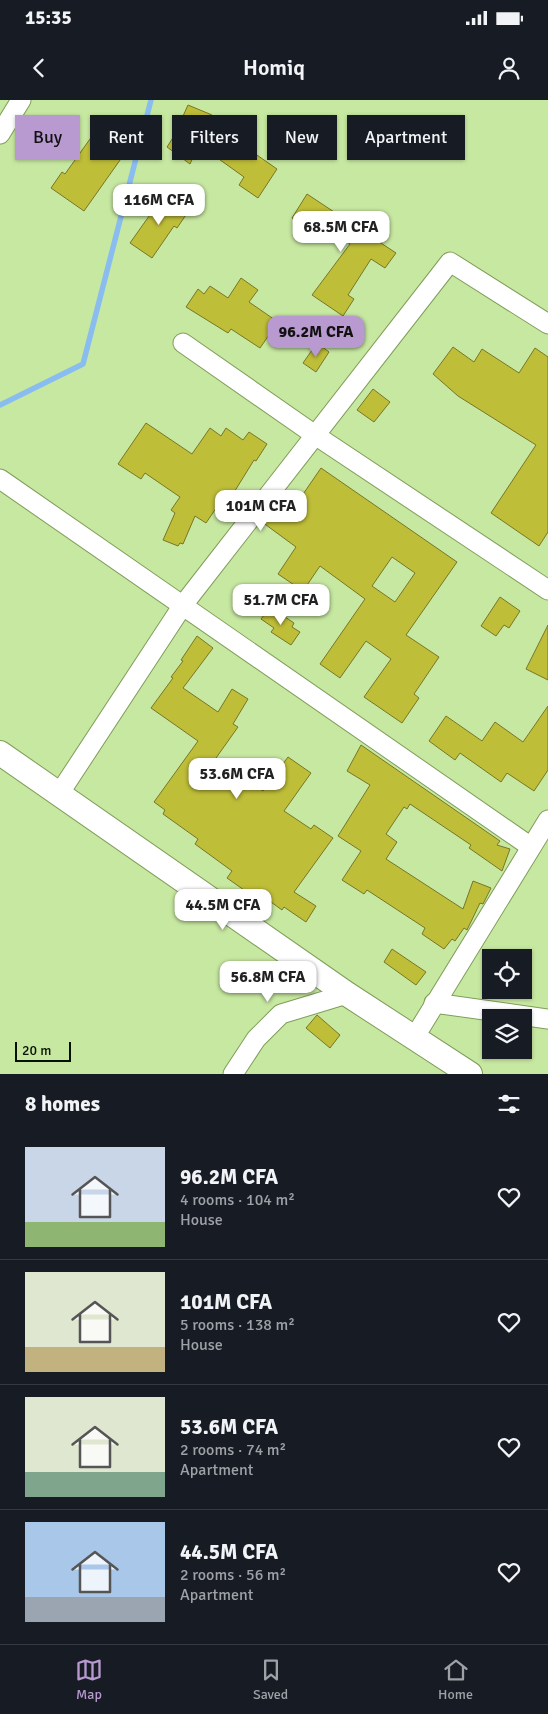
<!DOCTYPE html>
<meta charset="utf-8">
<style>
:root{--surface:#171b24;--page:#242831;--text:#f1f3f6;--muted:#9ea1a6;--line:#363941;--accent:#b99ad0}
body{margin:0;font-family:Signika,sans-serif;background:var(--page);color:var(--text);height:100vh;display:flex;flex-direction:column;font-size:19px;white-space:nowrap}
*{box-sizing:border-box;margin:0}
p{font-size:16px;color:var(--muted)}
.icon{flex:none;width:28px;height:28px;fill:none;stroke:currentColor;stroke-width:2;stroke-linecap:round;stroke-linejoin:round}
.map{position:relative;height:974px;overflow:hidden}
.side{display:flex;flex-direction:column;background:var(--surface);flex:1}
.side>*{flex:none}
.guide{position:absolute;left:15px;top:15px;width:519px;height:45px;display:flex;gap:10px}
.buttons{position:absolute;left:482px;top:849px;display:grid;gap:10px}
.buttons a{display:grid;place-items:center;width:50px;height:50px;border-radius:0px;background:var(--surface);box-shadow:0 1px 4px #0004;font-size:25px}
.scale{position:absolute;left:15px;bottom:12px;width:56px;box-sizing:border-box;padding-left:5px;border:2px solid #071100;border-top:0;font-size:14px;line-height:18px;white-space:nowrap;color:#071100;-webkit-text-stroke:4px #c7e8a1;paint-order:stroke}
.price{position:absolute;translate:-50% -42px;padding:0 11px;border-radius:10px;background:#fff;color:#222;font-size:16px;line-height:32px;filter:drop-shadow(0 1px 2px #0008)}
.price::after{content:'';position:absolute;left:50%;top:30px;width:15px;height:11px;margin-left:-8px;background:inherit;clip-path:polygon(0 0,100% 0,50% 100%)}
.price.active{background:var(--accent);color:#111}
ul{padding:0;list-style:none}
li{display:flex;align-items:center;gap:15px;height:125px;padding:0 25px}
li+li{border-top:1px solid var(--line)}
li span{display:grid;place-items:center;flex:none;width:140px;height:100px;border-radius:0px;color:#555}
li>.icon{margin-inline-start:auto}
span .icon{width:60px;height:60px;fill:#fffc;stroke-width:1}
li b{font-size:21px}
h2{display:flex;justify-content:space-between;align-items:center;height:60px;padding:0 25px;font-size:21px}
.pill{padding:0 18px;border-radius:0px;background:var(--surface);box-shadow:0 1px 4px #0004;font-size:18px;line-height:45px}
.pill.active{background:var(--accent);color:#111}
.status{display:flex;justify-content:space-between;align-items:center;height:35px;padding:0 25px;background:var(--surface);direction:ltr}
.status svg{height:14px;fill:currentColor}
header{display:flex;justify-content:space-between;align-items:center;height:65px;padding:0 25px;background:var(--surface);font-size:22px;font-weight:600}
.tabs{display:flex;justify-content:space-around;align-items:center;height:70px;border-top:1px solid var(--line);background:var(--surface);font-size:14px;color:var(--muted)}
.tabs a{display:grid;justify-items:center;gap:2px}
.tabs .active{color:var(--accent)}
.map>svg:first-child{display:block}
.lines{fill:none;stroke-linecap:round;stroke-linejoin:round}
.stream{stroke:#8abdef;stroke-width:5.5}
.building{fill:#bfbe38;stroke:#777628;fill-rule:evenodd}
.minor-casing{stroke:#7f9d59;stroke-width:21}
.tertiary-casing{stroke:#7f9d59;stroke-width:26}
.minor{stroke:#fff;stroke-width:19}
.tertiary{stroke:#fff;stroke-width:24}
</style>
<div class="status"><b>15:35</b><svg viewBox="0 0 49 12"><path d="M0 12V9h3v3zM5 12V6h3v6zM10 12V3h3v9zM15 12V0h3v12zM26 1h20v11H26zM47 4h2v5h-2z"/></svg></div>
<header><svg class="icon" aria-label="back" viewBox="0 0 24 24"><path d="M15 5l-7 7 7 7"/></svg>Homiq<svg class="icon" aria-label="person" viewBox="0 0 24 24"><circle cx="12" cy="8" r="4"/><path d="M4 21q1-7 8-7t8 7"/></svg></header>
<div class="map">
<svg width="548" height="974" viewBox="0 0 548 974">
<rect width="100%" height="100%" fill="#c7e8a1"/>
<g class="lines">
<!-- stream -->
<polyline class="stream" points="0,305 83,264 151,0"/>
</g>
<!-- building -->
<g class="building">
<polygon points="188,5 212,15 190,64 167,47 174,36"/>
<polygon points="95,32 125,53 84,111 51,88 62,72 65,74"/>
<polygon points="233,33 256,49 254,53 277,69 258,98 239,85 244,77 216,57"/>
<polygon points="307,94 396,153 385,168 371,159 348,195 354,199 343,216 312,195 350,144 325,128 319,137 292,118"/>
<polygon points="164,95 190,109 177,128 174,126 152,158 130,143"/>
<polygon points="241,178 258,190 249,202 278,222 260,248 231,229 228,233 186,207 198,189 204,194 210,186 228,198"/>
<polygon points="317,243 329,252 316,272 303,263"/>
<polygon points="453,247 474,262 482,249 519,273 535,248 548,257 548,432 539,446 491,413 536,345 458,296 433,274"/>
<polygon points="373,289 390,302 374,322 357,310"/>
<polygon points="146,323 192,354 210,328 221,336 226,328 243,340 249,332 267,344 256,361 254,360 228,402 223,398 206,423 195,416 183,444 180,443 178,446 163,440 175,413 171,410 180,397 145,373 141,379 118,364"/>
<path d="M321,368L457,462L406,535L439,557L414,594L419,598L402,623L364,597L391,559L366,541L340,578L320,564L365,499L320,466L303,491L278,474L296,447L262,422L271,410L286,419ZM392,457L415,473L395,502L372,486Z"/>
<polygon points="500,497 520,511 509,528 504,525 496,536 481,526"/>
<polygon points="270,507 294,523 292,527 300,532 291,545 271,532 274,528 261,519"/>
<polygon points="548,525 548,580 526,569"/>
<polygon points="197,536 213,548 183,588 218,612 232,589 248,599 233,624 238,627 216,658 263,691 288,657 311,673 284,711 311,729 314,725 333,738 294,792 316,806 306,822 284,807 282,810 271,802 268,807 227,778 232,771 195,744 198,739 163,714 165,710 154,702 198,641 151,608 173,578 171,577 183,561 181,560"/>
<polygon points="548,606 548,670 534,691 507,673 501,682 460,653 455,660 429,641 446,616 482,641 495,622 523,642"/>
<polygon points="361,645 500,741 497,745 510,749 502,771 469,748 471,745 410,704 407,709 404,707 386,734 397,742 386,759 463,809 473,781 491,788 483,804 480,803 467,830 464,828 455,841 452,839 444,849 422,834 425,828 367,790 364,794 342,780 361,751 338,736 370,685 347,671"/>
<polygon points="392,849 426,872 416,885 384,862"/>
<polygon points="317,915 340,935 330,948 306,928"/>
</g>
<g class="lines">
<!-- minor casing -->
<g class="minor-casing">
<g id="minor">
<polyline points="0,34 21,0"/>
<polyline points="183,243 315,335 548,490"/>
<polyline points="0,379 531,747"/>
<polyline points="59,694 183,505 450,162 548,224"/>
<polyline points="434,903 548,919"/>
<polyline points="414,938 548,720"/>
<polyline points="233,974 256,939 281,914 347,894"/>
</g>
</g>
<!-- tertiary casing -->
<g class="tertiary-casing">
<polyline id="tertiary" points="0,653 347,894 470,974"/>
</g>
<!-- minor -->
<use href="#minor" class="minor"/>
<!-- tertiary -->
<use href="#tertiary" class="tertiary"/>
</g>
</svg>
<div class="buttons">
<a><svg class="icon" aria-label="locate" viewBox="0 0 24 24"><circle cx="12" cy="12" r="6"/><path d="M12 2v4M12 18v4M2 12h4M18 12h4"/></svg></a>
<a><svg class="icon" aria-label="layers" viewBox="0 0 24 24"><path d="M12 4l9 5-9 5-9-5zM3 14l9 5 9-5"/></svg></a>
</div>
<div class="scale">20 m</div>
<b class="price" style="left:159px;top:126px">116M CFA</b>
<b class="price" style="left:341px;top:153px">68.5M CFA</b>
<b class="price active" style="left:316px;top:258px">96.2M CFA</b>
<b class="price" style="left:261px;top:432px">101M CFA</b>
<b class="price" style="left:281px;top:526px">51.7M CFA</b>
<b class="price" style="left:237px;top:700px">53.6M CFA</b>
<b class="price" style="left:223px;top:831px">44.5M CFA</b>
<b class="price" style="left:268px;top:903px">56.8M CFA</b>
<div class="guide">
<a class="pill active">Buy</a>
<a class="pill">Rent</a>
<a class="pill">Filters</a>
<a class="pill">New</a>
<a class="pill">Apartment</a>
</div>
</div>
<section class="side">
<h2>8 homes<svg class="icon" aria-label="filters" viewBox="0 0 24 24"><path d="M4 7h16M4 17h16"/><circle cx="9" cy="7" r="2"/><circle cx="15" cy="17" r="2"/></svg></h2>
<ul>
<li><span style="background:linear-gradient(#c9d6e8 75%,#8fb573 0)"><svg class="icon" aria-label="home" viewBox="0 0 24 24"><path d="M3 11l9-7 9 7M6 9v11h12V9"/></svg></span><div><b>96.2M CFA</b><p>4 rooms · 104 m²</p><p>House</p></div><svg class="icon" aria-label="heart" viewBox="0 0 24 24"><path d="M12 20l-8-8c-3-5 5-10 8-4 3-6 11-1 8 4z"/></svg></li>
<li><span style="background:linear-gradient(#dfe7d0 75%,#c2b280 0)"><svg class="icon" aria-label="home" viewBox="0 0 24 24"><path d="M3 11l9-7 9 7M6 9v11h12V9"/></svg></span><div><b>101M CFA</b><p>5 rooms · 138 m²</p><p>House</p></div><svg class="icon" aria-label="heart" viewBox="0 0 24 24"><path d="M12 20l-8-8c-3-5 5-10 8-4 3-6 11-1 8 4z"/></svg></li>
<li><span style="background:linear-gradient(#dfe7d0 75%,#7fa58c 0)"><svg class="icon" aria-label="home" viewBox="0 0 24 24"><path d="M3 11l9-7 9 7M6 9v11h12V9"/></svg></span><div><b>53.6M CFA</b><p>2 rooms · 74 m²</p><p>Apartment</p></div><svg class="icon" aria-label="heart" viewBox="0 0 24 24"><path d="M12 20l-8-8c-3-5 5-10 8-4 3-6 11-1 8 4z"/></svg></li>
<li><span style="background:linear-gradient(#a9c7e8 75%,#9aa5b1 0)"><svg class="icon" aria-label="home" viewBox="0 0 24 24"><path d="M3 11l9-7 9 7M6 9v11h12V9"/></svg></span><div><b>44.5M CFA</b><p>2 rooms · 56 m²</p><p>Apartment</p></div><svg class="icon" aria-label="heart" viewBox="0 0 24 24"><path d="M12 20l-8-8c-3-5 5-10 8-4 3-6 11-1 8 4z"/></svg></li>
</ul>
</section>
<nav class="tabs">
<a class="active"><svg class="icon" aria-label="map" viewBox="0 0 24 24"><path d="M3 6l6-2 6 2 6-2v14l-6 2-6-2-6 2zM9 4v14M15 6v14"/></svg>Map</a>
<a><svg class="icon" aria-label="saved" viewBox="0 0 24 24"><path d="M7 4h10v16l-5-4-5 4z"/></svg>Saved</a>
<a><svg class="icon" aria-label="home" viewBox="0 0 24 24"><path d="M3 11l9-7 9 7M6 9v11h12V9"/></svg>Home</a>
</nav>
